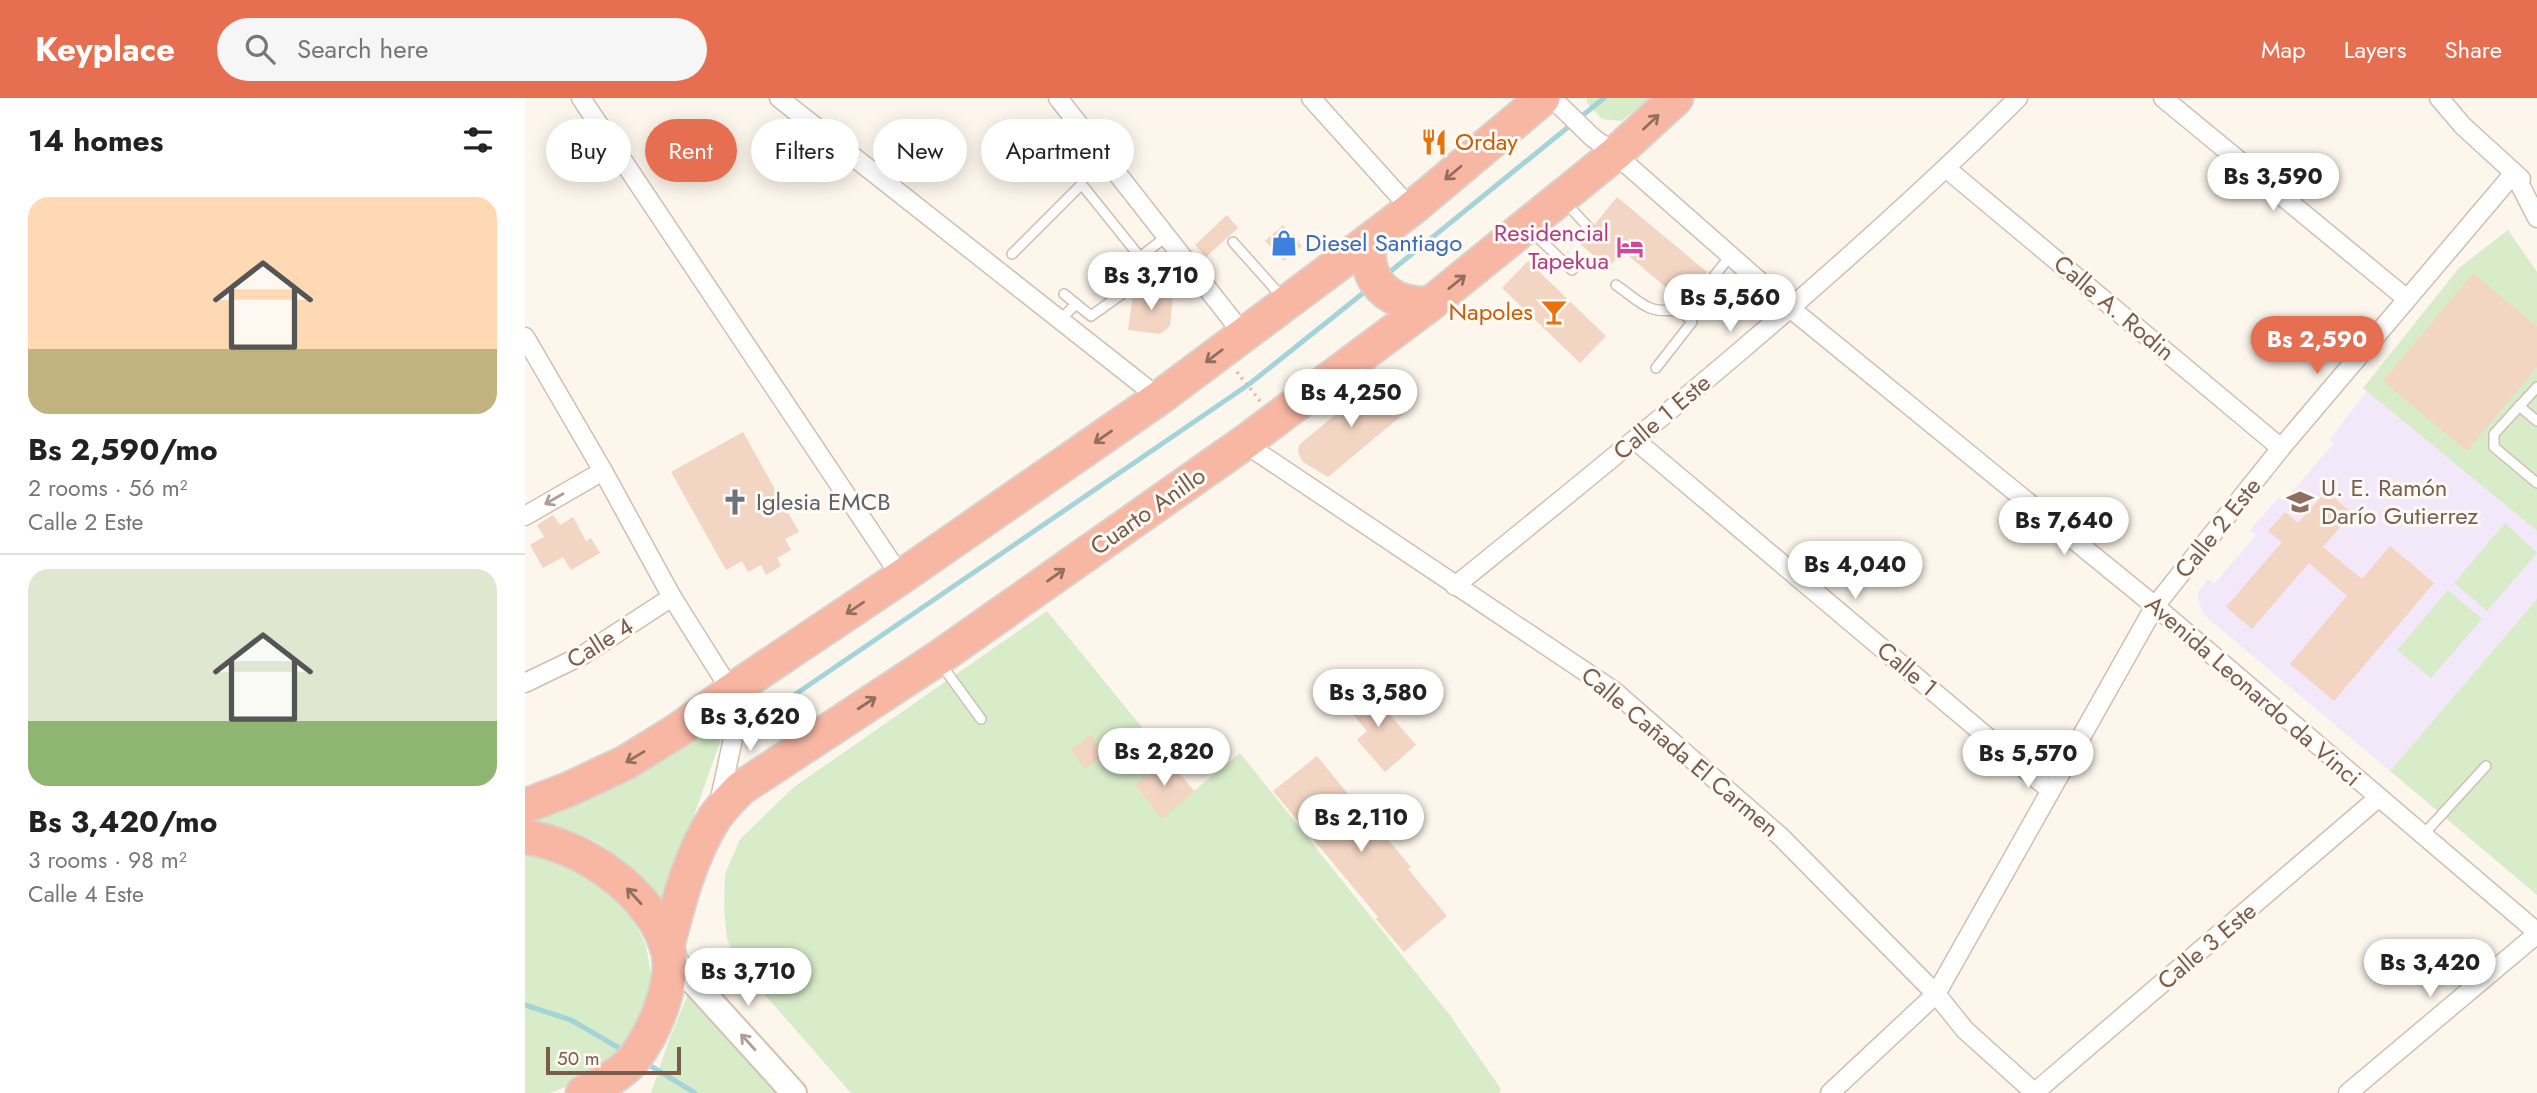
<!DOCTYPE html>
<meta charset="utf-8">
<style>
:root{--surface:#fff;--page:#f6f6f6;--text:#222;--muted:#767676;--line:#e0e0e0;--accent:#e76f51}
body{margin:0;font-family:Jost,sans-serif;background:var(--page);color:var(--text);height:100vh;display:flex;flex-direction:column;font-size:26px;white-space:nowrap}
*{box-sizing:border-box;margin:0}
p{font-size:23px;color:var(--muted)}
.icon{flex:none;width:38px;height:38px;fill:none;stroke:currentColor;stroke-width:2;stroke-linecap:round;stroke-linejoin:round}
.map{position:relative;flex:1;overflow:hidden}
.details{display:flex;flex-direction:column;background:var(--surface);width:525px}
.details>*{flex:none}
.guide{position:absolute;left:21px;top:21px;width:665px;height:63px;display:flex;gap:14px}
.scale{position:absolute;left:21px;bottom:18px;width:135px;box-sizing:border-box;padding-left:7px;border:4px solid #7a5c4d;border-top:0;font-size:19px;line-height:24px;white-space:nowrap;color:#7a5c4d;-webkit-text-stroke:5px #fffaf3;paint-order:stroke}
.price{position:absolute;translate:-50% -60px;padding:0 16px;border-radius:24px;background:#fff;color:#222;font-size:23px;line-height:46px;filter:drop-shadow(0 2px 4px #0008)}
.price::after{content:'';position:absolute;left:50%;top:42px;width:21px;height:16px;margin-left:-10px;background:inherit;clip-path:polygon(0 0,100% 0,50% 100%)}
.price.selected{background:var(--accent);color:#fff}
ul{padding:0;list-style:none}
li{display:grid;align-content:center;gap:14px;height:371px;padding:0 28px}
li+li{border-top:2px solid var(--line)}
li span{display:grid;place-items:center;height:217px;border-radius:21px;color:#555}
li>.icon{margin-inline-start:auto}
span .icon{width:126px;height:126px;fill:#fffc;stroke-width:1}
li b{font-size:30px}
h2{display:flex;justify-content:space-between;align-items:center;height:84px;padding:0 28px;font-size:30px}
.pill{padding:0 24px;border-radius:32px;background:var(--surface);box-shadow:0 4px 18px #0003;font-size:24px;line-height:63px}
.pill.selected{background:var(--accent);color:#fff}
header{display:flex;align-items:center;gap:42px;box-sizing:border-box;height:98px;padding:0 35px;background:var(--accent);color:#fff}
header strong{font-size:33px}
nav{display:flex;gap:38px;margin-inline-start:auto;font-size:24px}
.search{width:490px;height:63px;background:var(--page);display:flex;align-items:center;gap:18px;box-sizing:border-box;padding:0 24px;border-radius:38px;color:var(--muted);font-size:26px}
main{display:flex;flex:1;min-height:0}
.map>svg:first-child{display:block}
.education{fill:#f3e8fa}
.green{fill:#d8ecc9}
.lines{fill:none;stroke-linecap:round;stroke-linejoin:round}
.stream{stroke:#a5d3da;stroke-width:5}
.building{fill:#f3d5c3}
.lane-casing{stroke:#d1beb0;stroke-width:12}
.street-casing{stroke:#d1beb0;stroke-width:21}
.secondary-casing{stroke:#d6c0b0;stroke-width:28}
.highway-casing{stroke:#dad1cd;stroke-width:37}
.path{stroke:#d9b8a5;stroke-width:3.5;stroke-dasharray:2 5;stroke-linecap:butt}
.lane{stroke:#fff;stroke-width:9}
.street{stroke:#fff;stroke-width:18}
.secondary{stroke:#fff;stroke-width:24}
.highway{stroke:#f7b7a3;stroke-width:33}
.oneway{stroke:#936e5e}
.oneway2{stroke:#af9d94}
.labels{text-anchor:middle;stroke-width:6;stroke-linejoin:round;paint-order:stroke}
.food-label{font-size:24px;fill:#c56008;stroke:#fffaf3;text-anchor:start}
.hotel-label{font-size:24px;fill:#b23c85;stroke:#fffaf3;text-anchor:end}
.shop-label{font-size:24px;fill:#366cbe;stroke:#fffaf3;text-anchor:start}
.street-label{font-size:24px;fill:#7a5c4d;stroke:#fffaf3}
.education-label{font-size:24px;fill:#785e54;stroke:#fffaf3;text-anchor:start}
.worship-label{font-size:24px;fill:#5b616d;stroke:#fffaf3;text-anchor:start}
</style>
<header>
<strong>Keyplace</strong>
<div class="search"><svg class="icon" aria-label="search" viewBox="0 0 24 24"><circle cx="10" cy="10" r="6"/><path d="M15 15l6 6"/></svg>Search here</div>
<nav><a>Map</a><a>Layers</a><a>Share</a></nav>
</header>
<main>
<section class="details">
<h2>14 homes<svg class="icon" aria-label="filters" viewBox="0 0 24 24"><path d="M4 7h16M4 17h16"/><circle cx="9" cy="7" r="2"/><circle cx="15" cy="17" r="2"/></svg></h2>
<ul>
<li><span style="background:linear-gradient(#ffd9b3 70%,#c2b280 0)"><svg class="icon" aria-label="home" viewBox="0 0 24 24"><path d="M3 11l9-7 9 7M6 9v11h12V9"/></svg></span><div><b>Bs 2,590/mo</b><p>2 rooms · 56 m²</p><p>Calle 2 Este</p></div></li>
<li><span style="background:linear-gradient(#dfe7d0 70%,#8fb573 0)"><svg class="icon" aria-label="home" viewBox="0 0 24 24"><path d="M3 11l9-7 9 7M6 9v11h12V9"/></svg></span><div><b>Bs 3,420/mo</b><p>3 rooms · 98 m²</p><p>Calle 4 Este</p></div></li>
</ul>
</section>
<div class="map">
<svg width="2012" height="995" viewBox="0 0 2012 995">
<rect width="100%" height="100%" fill="#fdf6ec"/>
<!-- education -->
<polygon class="education" points="1842,293 2012,433 2012,501 1865,673 1679,517 1673,502 1673,494 1683,481 1689,486 1731,437 1725,432 1755,398 1760,402 1809,345 1805,341"/>
<!-- green -->
<g class="green">
<polygon points="1062,0 1127,0 1096,23 1077,21 1062,5"/>
<polygon points="1983,132 2012,174 2012,433 1838,290 1934,170"/>
<polygon points="1980,425 2012,455 1962,513 1929,485"/>
<polygon points="1923,492 1957,521 1906,580 1872,552"/>
<polygon points="2012,501 2012,797 1865,673"/>
<polygon points="522,513 669,693 715,655 924,916 976,991 974,995 326,995 212,865 202,840 199,810 200,776 215,741 269,689"/>
<path d="M199,611L195,644L137,808C115,781 89,748 54,736C37,730 18,727 0,723Z"/>
<polygon points="0,751 35,757 102,810 121,847 127,883 116,928 94,958 73,976 25,995 0,995"/>
<polygon points="163,896 252,995 126,995 144,942"/>
</g>
<g class="lines">
<!-- stream -->
<g class="stream">
<polyline points="861,177 1079,0"/>
<polyline points="262,602 723,287 842,192"/>
<polyline points="0,907 46,922 101,954"/>
<polyline points="119,964 170,995"/>
</g>
</g>
<!-- building -->
<g class="building">
<polygon points="1092,99 1182,174 1157,203 1098,153 1083,170 1054,145 1061,136 1069,135 1070,126"/>
<polygon points="702,117 713,130 681,159 670,147"/>
<polygon points="758,127 777,148 759,163 740,143"/>
<polygon points="1003,163 1081,238 1055,265 977,190"/>
<polygon points="1948,175 2012,229 2012,269 1942,353 1858,283"/>
<polygon points="614,192 648,197 645,228 635,236 603,232 608,197"/>
<polygon points="854,280 882,313 803,379 778,364 773,355 774,347"/>
<polygon points="218,334 274,434 260,441 266,452 252,460 256,468 241,477 236,467 223,474 217,463 201,472 146,374"/>
<polygon points="1801,393 1827,415 1798,449 1837,481 1865,448 1909,485 1809,603 1765,566 1822,498 1784,465 1727,531 1701,509 1757,444 1743,433 1760,414 1773,425"/>
<polygon points="28,417 35,427 48,419 61,443 66,440 75,455 46,472 38,459 18,470 5,447 19,439 12,427"/>
<polygon points="838,585 891,647 860,674 832,642 842,633 817,604"/>
<polygon points="565,637 580,656 560,671 546,652"/>
<polygon points="792,658 857,738 859,737 886,769 883,771 922,818 879,854 851,821 853,819 748,693"/>
<polygon points="641,660 669,693 637,721 610,687"/>
</g>
<g class="lines">
<!-- lane casing -->
<g class="lane-casing">
<g id="lane">
<polyline points="1040,104 1064,130"/>
<polyline points="1005,132 1047,172"/>
<polyline points="708,144 758,200"/>
<polyline points="487,156 555,88 558,88 615,159"/>
<path d="M1091,187C1102,194 1113,205 1125,210C1142,217 1152,205 1167,224L1131,270"/>
<path d="M539,196L566,218L619,180C627,172 621,167 615,159L642,138"/>
<polyline points="1160,215 1206,157"/>
<polyline points="535,222 551,206"/>
<polyline points="2012,289 1969,336 1969,349 2012,385"/>
<polyline points="1994,308 2012,323"/>
<polyline points="415,565 456,621"/>
<polyline points="1897,738 1961,668"/>
</g>
</g>
<!-- street casing -->
<g class="street-casing">
<g id="street">
<polyline points="56,0 376,479"/>
<polyline points="254,0 634,300"/>
<polyline points="533,0 718,236"/>
<polyline points="786,0 886,111"/>
<polyline points="1027,0 1067,39 1090,56 1265,210 1630,508 2012,834"/>
<polyline points="1638,0 1882,201"/>
<polyline points="1914,0 1938,28 1996,81"/>
<polyline points="1422,71 1756,350"/>
<polyline points="0,239 78,373 147,499 206,593 213,618 194,705"/>
<polyline points="1110,342 1525,692"/>
<polyline points="719,345 1089,593 1256,739 1411,896 1440,932 1510,995"/>
<polyline points="0,418 78,373"/>
<path d="M930,488C1123,332 1316,175 1493,0"/>
<polyline points="0,585 58,557 147,499"/>
<polyline points="1305,995 1411,896 1630,508 1756,350 1989,75 2012,120"/>
<polyline points="1509,995 1853,700"/>
<polyline points="1823,995 2012,836"/>
</g>
</g>
<!-- secondary casing -->
<g class="secondary-casing">
<polyline id="secondary" points="143,856 269,995"/>
</g>
<!-- highway casing -->
<g class="highway-casing">
<g id="highway">
<path d="M844,143C839,185 864,207 905,206"/>
<polyline points="0,708 42,692 100,665 155,631 206,593 376,479 634,300 844,143 886,111 1018,0"/>
<path d="M0,739C57,747 123,792 142,848C153,881 128,938 107,963C95,977 75,987 58,995"/>
<path d="M142,849C153,805 165,758 190,719C197,709 207,699 216,690L412,561L719,345L905,206L1090,56L1151,0"/>
</g>
</g>
<!-- path -->
<polyline class="path" points="712,274 735,303"/>
<!-- lane -->
<use href="#lane" class="lane"/>
<!-- street -->
<use href="#street" class="street"/>
<!-- secondary -->
<use href="#secondary" class="secondary"/>
<!-- highway -->
<use href="#highway" class="highway"/>
</g>
<!-- one-way arrows -->
<defs><path id="oneway-shaft" d="M-6 0H5M1.5-3L5.5 0L1.5 3" fill="none" stroke-width="1.6" stroke-linecap="round" stroke-linejoin="round" transform="scale(1.75)"/></defs>
<g class="oneway">
<use href="#oneway-shaft" transform="translate(1126 24) rotate(-43)"/>
<use href="#oneway-shaft" transform="translate(928 75) rotate(140)"/>
<use href="#oneway-shaft" transform="translate(932 184) rotate(-39)"/>
<use href="#oneway-shaft" transform="translate(689 258) rotate(143)"/>
<use href="#oneway-shaft" transform="translate(578 339) rotate(145)"/>
<use href="#oneway-shaft" transform="translate(531 477) rotate(-35)"/>
<use href="#oneway-shaft" transform="translate(330 510) rotate(146)"/>
<use href="#oneway-shaft" transform="translate(342 605) rotate(-33)"/>
<use href="#oneway-shaft" transform="translate(110 659) rotate(149)"/>
<use href="#oneway-shaft" transform="translate(109 798) rotate(-133)"/>
</g>
<g class="oneway2">
<use href="#oneway-shaft" transform="translate(29 401) rotate(150)"/>
<use href="#oneway-shaft" transform="translate(223 944) rotate(-132)"/>
</g>
<!-- icons -->
<defs>
<g id="restaurant-bare" transform="scale(2.1)"><path d="M-5-6h1v4h1v-4h1v4h1v-4h1v5L-1.5 .5V6h-2V.5L-5-1ZM5-6V6H3V1.5H1.5Q1.5-4 5-6Z" fill="#e8710a" stroke="#fffaf3" stroke-width="2.5" paint-order="stroke"/></g>
<g id="shop-bare" transform="scale(2.1)"><path d="M-5-2.5h2.3a2.7 3.5 0 0 1 5.4 0H5L5.5 6h-11ZM-1.5-2.5h3a1.5 2.3 0 0 0-3 0Z" fill="#3f7fe0" stroke="#fffaf3" stroke-width="2.5" paint-order="stroke"/></g>
<g id="hotel-bare" transform="scale(2.1)"><path d="M-6-4.5h1.5V1H6V5H4.5V3h-9V5H-6ZM-4 0a1.8 1.8 0 1 1 3.6 0ZM.5 0V-2.5h3Q6-2.5 6 0Z" fill="#d1479c" stroke="#fffaf3" stroke-width="2.5" paint-order="stroke"/></g>
<g id="bar-bare" transform="scale(2.1)"><path d="M-6-5H6L.8 .8V4.5H3.5V6h-7V4.5H-.8V.8Z" fill="#e8710a" stroke="#fffaf3" stroke-width="2.5" paint-order="stroke"/></g>
<g id="church-bare" transform="scale(2.1)"><path d="M-1.2-6h2.4v3.5h3.3v2.4h-3.3V6h-2.4V-.1h-3.3v-2.4h3.3Z" fill="#6b7280" stroke="#fffaf3" stroke-width="2.5" paint-order="stroke"/></g>
<g id="school-bare" transform="scale(2.1)"><path d="M0-5L7-2L0 1L-7-2ZM-4 1L0 2.5L4 1V4Q0 6-4 4Z" fill="#8d6e63" stroke="#fffaf3" stroke-width="2.5" paint-order="stroke"/></g>
</defs>
<g fill-rule="evenodd">
<use href="#restaurant-bare" x="909" y="44"/>
<use href="#shop-bare" x="759" y="145"/>
<use href="#hotel-bare" x="1105" y="149"/>
<use href="#bar-bare" x="1029" y="214"/>
<use href="#church-bare" x="210" y="404"/>
<use href="#school-bare" x="1775" y="404"/>
</g>
<g class="labels">
<!-- food labels -->
<g class="food-label">
<text x="930" y="52">Orday</text>
<text x="1008" y="222" text-anchor="end">Napoles</text>
</g>
<!-- hotel labels -->
<g class="hotel-label">
<text x="1084" y="143">Residencial<tspan x="1084" dy="28">Tapekua</tspan></text>
</g>
<!-- shop labels -->
<g class="shop-label">
<text x="780" y="153">Diesel Santiago</text>
</g>
<!-- street labels -->
<g class="street-label">
<text transform="translate(1589 210) rotate(40)" y="8">Calle A. Rodin</text>
<text transform="translate(1137 319) rotate(-40)" y="8">Calle 1 Este</text>
<text transform="translate(623 413) rotate(-35)" y="8">Cuarto Anillo</text>
<text transform="translate(1693 430) rotate(-51)" y="8">Calle 2 Este</text>
<text transform="translate(75 545) rotate(-32)" y="8">Calle 4</text>
<text transform="translate(1382 571) rotate(40)" y="8">Calle 1</text>
<text transform="translate(1728 593) rotate(41)" y="8">Avenida Leonardo da Vinci</text>
<text transform="translate(1155 654) rotate(40)" y="8">Calle Cañada El Carmen</text>
<text transform="translate(1682 848) rotate(-40)" y="8">Calle 3 Este</text>
</g>
<!-- education labels -->
<g class="education-label">
<text x="1796" y="398">U. E. Ramón<tspan x="1796" dy="28">Darío Gutierrez</tspan></text>
</g>
<!-- worship labels -->
<g class="worship-label">
<text x="231" y="412">Iglesia EMCB</text>
</g>
</g>
</svg>
<div class="scale">50 m</div>
<b class="price" style="left:1748px;top:115px">Bs 3,590</b>
<b class="price" style="left:626px;top:214px">Bs 3,710</b>
<b class="price" style="left:1205px;top:236px">Bs 5,560</b>
<b class="price selected" style="left:1792px;top:278px">Bs 2,590</b>
<b class="price" style="left:826px;top:331px">Bs 4,250</b>
<b class="price" style="left:1539px;top:459px">Bs 7,640</b>
<b class="price" style="left:1330px;top:503px">Bs 4,040</b>
<b class="price" style="left:853px;top:631px">Bs 3,580</b>
<b class="price" style="left:225px;top:655px">Bs 3,620</b>
<b class="price" style="left:639px;top:690px">Bs 2,820</b>
<b class="price" style="left:1503px;top:692px">Bs 5,570</b>
<b class="price" style="left:836px;top:756px">Bs 2,110</b>
<b class="price" style="left:1905px;top:901px">Bs 3,420</b>
<b class="price" style="left:223px;top:910px">Bs 3,710</b>
<div class="guide">
<a class="pill">Buy</a>
<a class="pill selected">Rent</a>
<a class="pill">Filters</a>
<a class="pill">New</a>
<a class="pill">Apartment</a>
</div>
</div>
</main>
